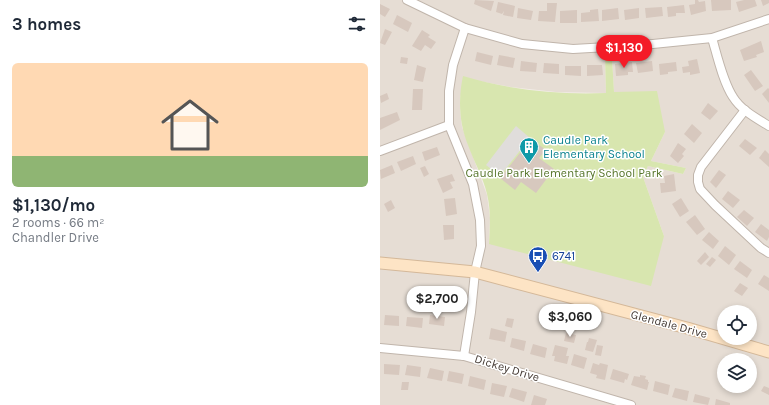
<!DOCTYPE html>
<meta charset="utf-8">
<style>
:root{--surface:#fff;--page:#f6f6f7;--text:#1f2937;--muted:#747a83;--line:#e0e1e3;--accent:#f41b27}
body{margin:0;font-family:Karla,sans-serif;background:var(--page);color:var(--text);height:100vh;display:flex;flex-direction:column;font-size:15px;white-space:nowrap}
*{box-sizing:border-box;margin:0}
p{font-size:13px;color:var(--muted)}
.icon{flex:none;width:22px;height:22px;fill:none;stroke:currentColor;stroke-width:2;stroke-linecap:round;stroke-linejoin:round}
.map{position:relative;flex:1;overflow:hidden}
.sheet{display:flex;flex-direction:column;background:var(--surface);width:380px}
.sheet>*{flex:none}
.buttons{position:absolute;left:337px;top:305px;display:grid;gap:8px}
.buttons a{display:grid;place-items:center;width:40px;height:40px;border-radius:50%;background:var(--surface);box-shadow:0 2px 6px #0003;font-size:20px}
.price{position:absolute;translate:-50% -34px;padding:0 9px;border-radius:14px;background:#fff;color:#222;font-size:13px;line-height:26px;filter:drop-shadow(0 1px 2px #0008)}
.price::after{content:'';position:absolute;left:50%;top:24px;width:12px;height:9px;margin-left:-6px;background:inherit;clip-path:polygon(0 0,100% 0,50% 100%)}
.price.current{background:var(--accent);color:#fff}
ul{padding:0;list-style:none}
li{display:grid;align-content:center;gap:8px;height:212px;padding:0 12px}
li+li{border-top:1px solid var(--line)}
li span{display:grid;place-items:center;height:124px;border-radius:6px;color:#555}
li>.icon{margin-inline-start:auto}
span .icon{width:72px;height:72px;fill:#fffc;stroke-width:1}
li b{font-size:17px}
h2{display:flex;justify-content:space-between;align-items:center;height:48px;padding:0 12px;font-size:17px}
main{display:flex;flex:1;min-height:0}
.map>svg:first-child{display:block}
.residential{fill:#e6ddd4;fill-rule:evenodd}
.green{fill:#d8e6af}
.parking{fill:#e0dddb}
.building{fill:#d7c8be}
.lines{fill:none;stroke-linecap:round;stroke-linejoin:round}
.street-casing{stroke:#c0b5ab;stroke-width:10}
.secondary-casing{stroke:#d4b899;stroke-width:13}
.street{stroke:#fff;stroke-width:8}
.secondary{stroke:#fde4c5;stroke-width:11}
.labels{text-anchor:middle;stroke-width:3;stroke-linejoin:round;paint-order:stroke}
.culture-label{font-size:12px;fill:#0d838f;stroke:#fff;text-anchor:start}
.park-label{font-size:12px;fill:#56752a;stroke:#fff}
.transit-label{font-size:12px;fill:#164399;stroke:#fff;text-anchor:start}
.street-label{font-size:12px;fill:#453b35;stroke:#fff}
</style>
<main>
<section class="sheet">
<h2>3 homes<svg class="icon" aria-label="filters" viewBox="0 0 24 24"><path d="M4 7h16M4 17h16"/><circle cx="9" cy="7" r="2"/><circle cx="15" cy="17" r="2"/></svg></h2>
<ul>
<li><span style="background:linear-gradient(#ffd9b3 75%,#8fb573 0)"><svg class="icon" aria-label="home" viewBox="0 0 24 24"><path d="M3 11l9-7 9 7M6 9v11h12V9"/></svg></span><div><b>$1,130/mo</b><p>2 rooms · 66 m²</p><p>Chandler Drive</p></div></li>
</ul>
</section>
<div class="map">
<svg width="389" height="405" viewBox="0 0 389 405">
<rect width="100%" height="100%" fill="#f2ece6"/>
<!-- residential -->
<path class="residential" d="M0,0H389V405H0ZM225,57H232L234,92L285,132L271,161L306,168L303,174L268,166L263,177L284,236L109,243L110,218L107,195L82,127L80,110V96L98,81L131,87L176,92L226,93ZM344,312H370V338H344ZM344,360H370V386H344Z"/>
<!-- green -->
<path class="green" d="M225,57H232L234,92L277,91L285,132L271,161L306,168L303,174L268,166L263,177L284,236L271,286L109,244C110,227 111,210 107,194C103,177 94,162 88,145C79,123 78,99 83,76C129,90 178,95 226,93Z"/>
<!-- parking -->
<polygon class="parking" points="136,126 150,138 120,176 106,165"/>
<!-- building -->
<g class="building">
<polygon points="95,0 114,1 111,11 94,4"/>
<polygon points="315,0 318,0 319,2 325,1 326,11 311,15 309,5 315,4"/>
<polygon points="331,0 351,0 351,10 332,11"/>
<polygon points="364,0 375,0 377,6 359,12 356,2"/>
<polygon points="381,0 389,0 389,3 383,6"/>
<polygon points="118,2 135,6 133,17 123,15 124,11 122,14 116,12"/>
<polygon points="167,3 177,3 175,22 158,21 159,11 167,11"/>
<polygon points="0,4 10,9 5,17 0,14"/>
<polygon points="304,5 305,13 296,13 296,16 288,17 287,7"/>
<polygon points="282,7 283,16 266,18 265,8"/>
<polygon points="138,8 153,11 151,20 137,18"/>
<polygon points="238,8 239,19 222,21 222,10"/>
<polygon points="259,8 259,18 245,20 244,10"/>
<polygon points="218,9 219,21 201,22 201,13 210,12 210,10"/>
<polygon points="197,10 197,23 180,23 180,11"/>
<polygon points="17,15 32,23 28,32 13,24"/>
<polygon points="5,29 12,32 5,45 0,43"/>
<polygon points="42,30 50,35 48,37 56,42 51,49 45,45 41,51 32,46"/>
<polygon points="381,41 384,52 376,55 377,57 364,61 360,50"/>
<polygon points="97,52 113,56 111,65 95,61"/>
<polygon points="119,55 135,58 133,68 117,65"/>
<polygon points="21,57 28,58 27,64 20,63"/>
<polygon points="317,59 320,73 310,75 310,72 303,73 302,67 309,66 308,61"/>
<polygon points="141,61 157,63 156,72 140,71"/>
<polygon points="272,61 273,71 258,73 256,63"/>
<polygon points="252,62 253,72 248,72 248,75 236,76 235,64"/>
<polygon points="296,62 297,71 288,72 288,74 280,75 279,64"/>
<polygon points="164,63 179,64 179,74 163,73"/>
<polygon points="37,65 46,68 43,82 34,80"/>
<polygon points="207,65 222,65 223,75 207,76"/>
<polygon points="185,66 201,66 201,76 185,75"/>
<polygon points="371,70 383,86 375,91 364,75"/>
<polygon points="388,88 389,89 389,103 382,94"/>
<polygon points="33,89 43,89 42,110 32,110"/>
<polygon points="7,93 9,99 1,103 0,96"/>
<polygon points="328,103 338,111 330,120 321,113"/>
<polygon points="17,112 20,120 0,130 0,118"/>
<polygon points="312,124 322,133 314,143 304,134"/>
<polygon points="151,139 166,150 159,158 174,169 156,193 141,182 135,190 120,178"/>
<polygon points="365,139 377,148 370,155 359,146"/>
<polygon points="298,143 306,149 302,154 304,156 298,163 290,156"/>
<polygon points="57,147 60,155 45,161 42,152"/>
<polygon points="385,150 389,154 389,167 379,158"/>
<polygon points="33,156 36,164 21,171 17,162"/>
<polygon points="12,165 15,173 1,179 0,170"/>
<polygon points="45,166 49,174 44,177 40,168"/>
<polygon points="339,170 346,175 336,188 330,182"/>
<polygon points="72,174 75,181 70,182 73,188 63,193 57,179"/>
<polygon points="294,174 296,191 281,193 280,183 285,183 284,176"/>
<polygon points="348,191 360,200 353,208 342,199"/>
<polygon points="75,198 77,214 66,216 64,199"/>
<polygon points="301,198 309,211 300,217 292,204"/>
<polygon points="11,200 15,208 8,212 4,204"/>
<polygon points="364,210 374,218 367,226 357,217"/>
<polygon points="315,215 325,229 317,235 306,222"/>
<polygon points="381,224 389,230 389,237 387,241 375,232"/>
<polygon points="63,225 74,225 74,239 64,240"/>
<polygon points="329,232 339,241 333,249 322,240"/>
<polygon points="345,246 356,255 349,265 338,256"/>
<polygon points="325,252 329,257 321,265 317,261"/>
<polygon points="332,257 336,260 330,267 326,264"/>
<polygon points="360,261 372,270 367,278 354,269"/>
<polygon points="384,275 389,278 389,291 378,284"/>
<polygon points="360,283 368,288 362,296 354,291"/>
<polygon points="63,302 75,304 74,312 62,311"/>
<polygon points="5,315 19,316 19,326 4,325"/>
<polygon points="50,315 65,317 64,326 49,324"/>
<polygon points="27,317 43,318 42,328 26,326"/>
<polygon points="127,318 134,319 132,328 125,326"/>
<polygon points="111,328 127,332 125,342 109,339"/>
<polygon points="186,333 196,335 194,343 184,341"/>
<polygon points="132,338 146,341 144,351 130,347"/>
<polygon points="209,338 217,340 213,352 205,350 207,342 208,342"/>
<polygon points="153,344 167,348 165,358 150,354"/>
<polygon points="175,345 188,348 186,356 189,356 187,364 174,361 175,356 172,356"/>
<polygon points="217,345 223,346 221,356 215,355"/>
<polygon points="194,354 207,358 204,369 191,365"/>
<polygon points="213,363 219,365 220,363 228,365 225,380 216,378 217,375 210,373"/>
<polygon points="4,364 20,365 19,375 4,374"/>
<polygon points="27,365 41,367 40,377 25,375"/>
<polygon points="50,368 64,371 62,381 47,378"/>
<polygon points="233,369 249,374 247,380 245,379 244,383 230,379"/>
<polygon points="69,371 84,374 82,384 67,381"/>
<polygon points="260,375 266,376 265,379 268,380 268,382 269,382 267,390 251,385 254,376 260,377"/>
<polygon points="90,376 106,380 104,390 88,386"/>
<polygon points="275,381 290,385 288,395 273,391"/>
<polygon points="22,382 29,382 28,390 21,390"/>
<polygon points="112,383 127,386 124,397 110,394"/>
<polygon points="384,386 389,388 389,395 381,391"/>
<polygon points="132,388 147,392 144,402 129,397"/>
<polygon points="295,388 309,391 307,401 292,397"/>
<polygon points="315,394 330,398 328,405 313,402"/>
<polygon points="154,395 167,399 165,405 151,405"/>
<polygon points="336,399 350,403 350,405 335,405"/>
</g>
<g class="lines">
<!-- street casing -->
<g class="street-casing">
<g id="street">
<polyline points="27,0 85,28 142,44 193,49 263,45 332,38 389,19"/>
<path d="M332,38C337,55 343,82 353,97C361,110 376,118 389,126"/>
<polyline points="365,110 321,167 318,175 318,182 320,189 335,205 381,248 389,253"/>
<polyline points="0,151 69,125"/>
<polyline points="0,348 84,356 251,405"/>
<polyline points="84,356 91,312 95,272 101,246 100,220 93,184 69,125 69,91 73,65 85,28"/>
</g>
</g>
<!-- secondary casing -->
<g class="secondary-casing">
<polyline id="secondary" points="0,263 95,272 307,328 389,352"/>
</g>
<!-- street -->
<use href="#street" class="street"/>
<!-- secondary -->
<use href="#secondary" class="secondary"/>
</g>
<!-- icons -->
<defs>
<g id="building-pin" transform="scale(1)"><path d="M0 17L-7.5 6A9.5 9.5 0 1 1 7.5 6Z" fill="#0f9aa8" stroke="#fff"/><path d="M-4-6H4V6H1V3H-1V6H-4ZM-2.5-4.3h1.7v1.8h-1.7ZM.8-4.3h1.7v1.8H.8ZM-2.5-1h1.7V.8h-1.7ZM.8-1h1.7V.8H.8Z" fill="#fff"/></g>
<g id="bus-pin" transform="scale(1)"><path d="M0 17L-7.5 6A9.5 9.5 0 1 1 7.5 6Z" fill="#1a4fb4" stroke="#fff"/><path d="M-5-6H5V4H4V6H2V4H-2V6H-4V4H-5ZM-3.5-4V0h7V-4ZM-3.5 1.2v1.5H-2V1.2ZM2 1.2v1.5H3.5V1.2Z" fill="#fff"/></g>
</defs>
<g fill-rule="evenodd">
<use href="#building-pin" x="149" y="147"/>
<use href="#bus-pin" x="158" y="256"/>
</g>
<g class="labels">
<!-- culture labels -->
<g class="culture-label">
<text x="163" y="144">Caudle Park<tspan x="163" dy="14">Elementary School</tspan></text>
</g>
<!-- park labels -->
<g class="park-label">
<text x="184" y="177">Caudle Park Elementary School Park</text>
</g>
<!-- transit labels -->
<g class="transit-label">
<text x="172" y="260">6741</text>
</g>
<!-- street labels -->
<g class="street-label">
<text transform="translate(289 324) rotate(15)" y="4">Glendale Drive</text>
<text transform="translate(127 368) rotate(17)" y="4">Dickey Drive</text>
</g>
</g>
</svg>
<div class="buttons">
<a><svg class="icon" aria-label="locate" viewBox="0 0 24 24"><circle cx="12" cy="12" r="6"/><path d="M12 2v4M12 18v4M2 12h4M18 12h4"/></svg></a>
<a><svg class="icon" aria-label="layers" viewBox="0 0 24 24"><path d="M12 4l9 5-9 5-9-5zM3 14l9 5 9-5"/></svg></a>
</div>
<b class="price current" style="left:244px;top:69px">$1,130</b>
<b class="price" style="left:57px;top:320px">$2,700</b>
<b class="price" style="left:190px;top:338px">$3,060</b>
</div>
</main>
